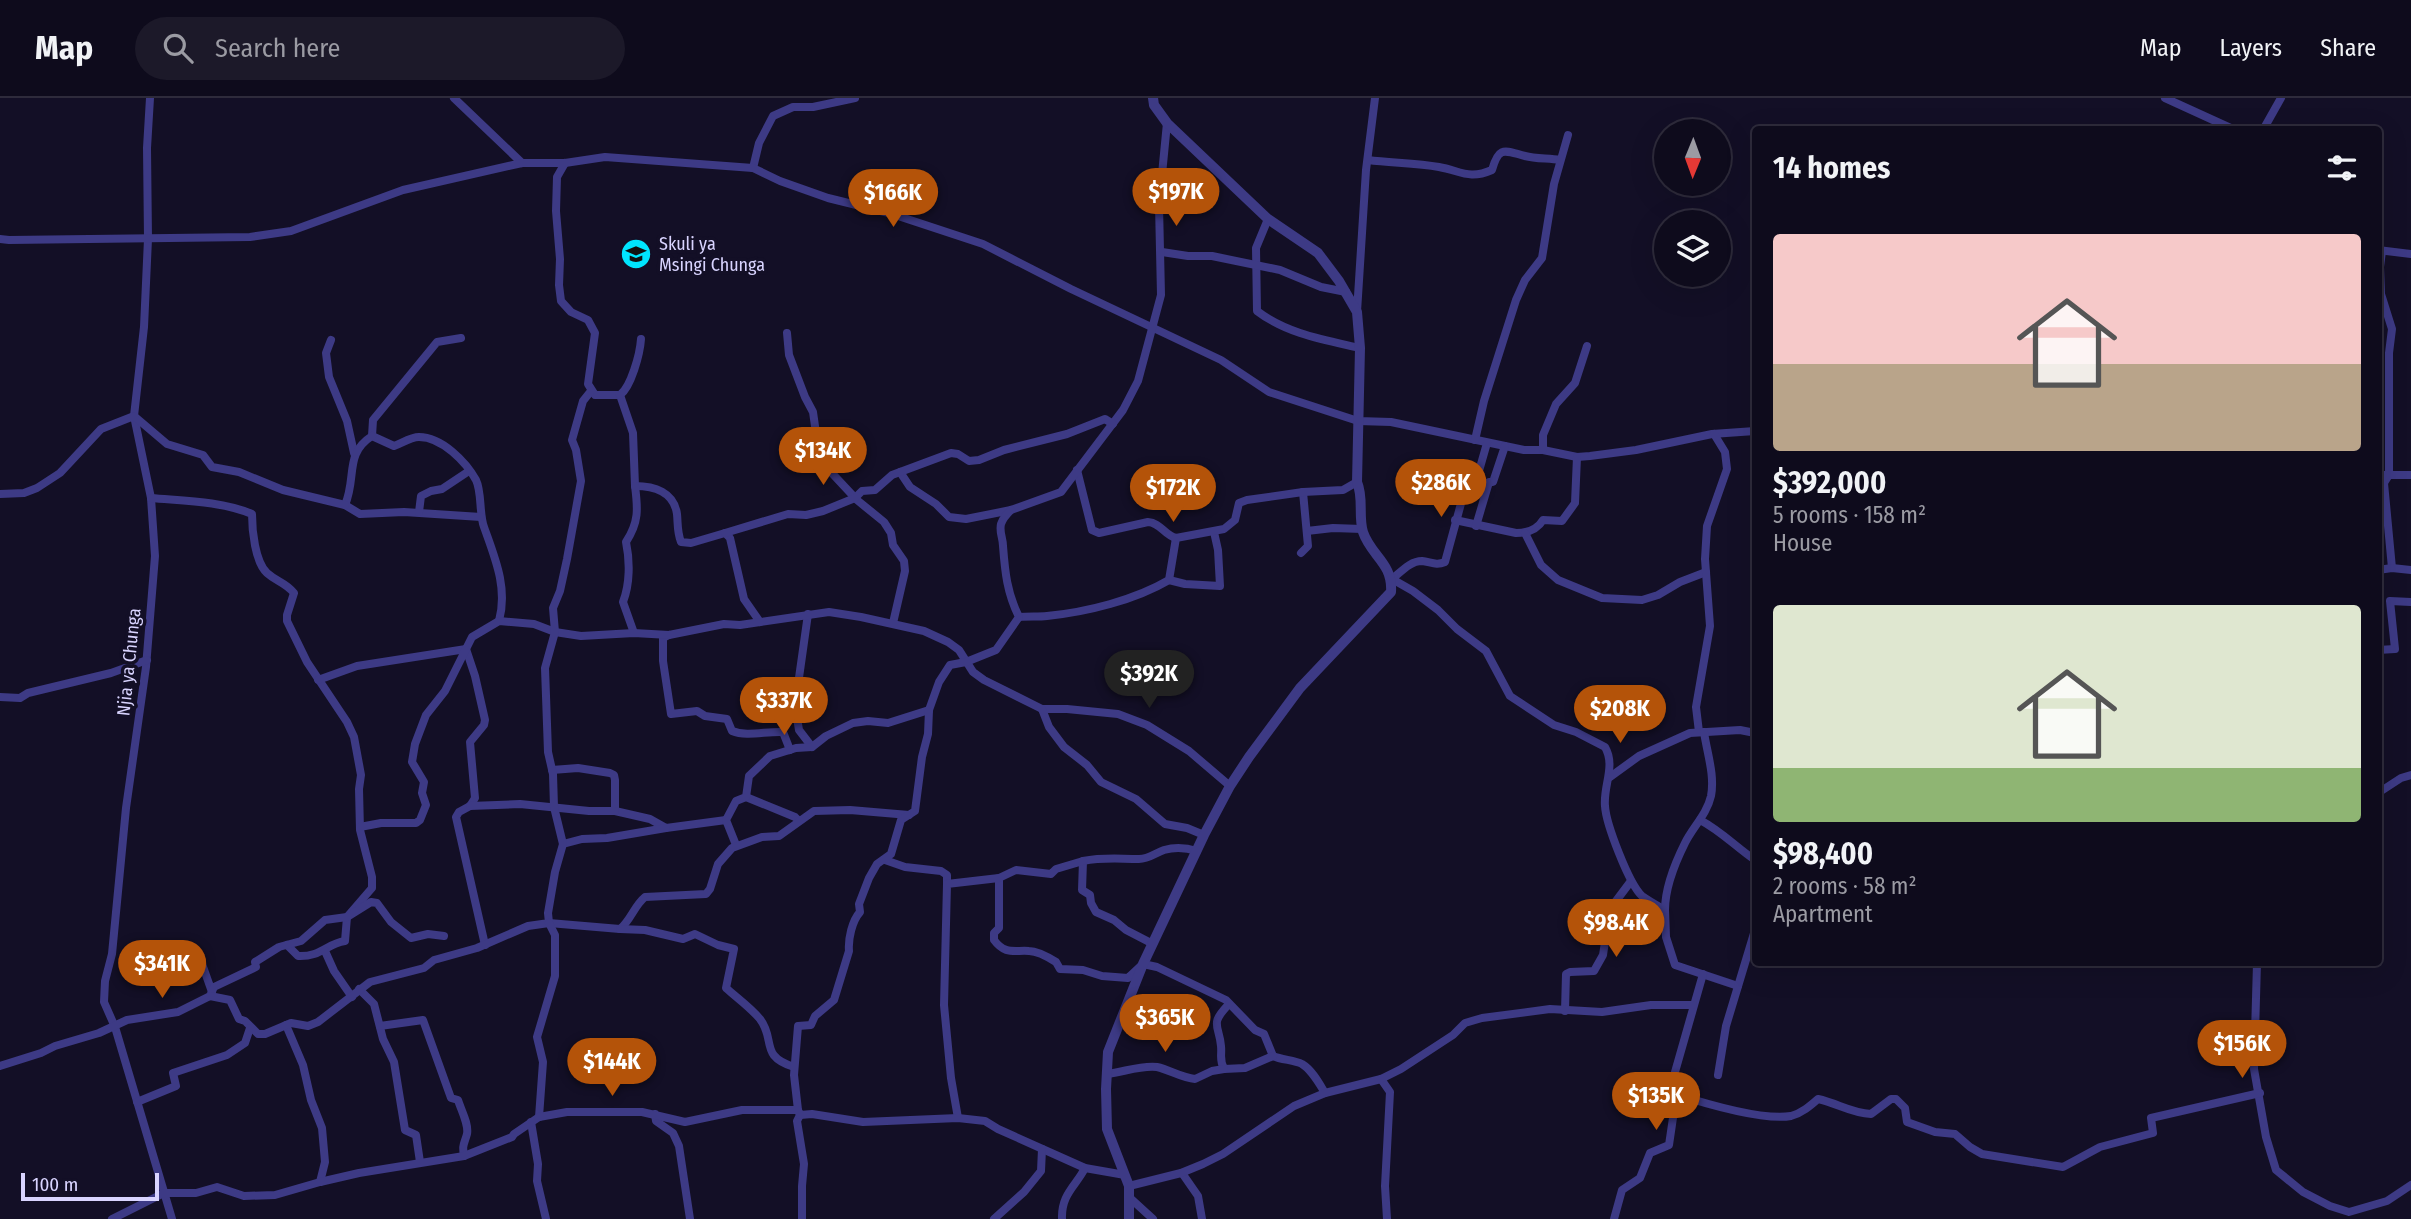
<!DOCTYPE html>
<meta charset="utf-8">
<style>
:root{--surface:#0e0b1c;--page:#1c1929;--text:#f1f3f6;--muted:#9b9ba3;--line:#2e2b3b;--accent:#b45309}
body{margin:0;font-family:"Fira Sans Condensed",sans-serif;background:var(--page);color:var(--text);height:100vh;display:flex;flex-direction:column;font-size:26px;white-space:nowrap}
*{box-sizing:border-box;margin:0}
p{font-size:23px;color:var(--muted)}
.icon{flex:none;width:38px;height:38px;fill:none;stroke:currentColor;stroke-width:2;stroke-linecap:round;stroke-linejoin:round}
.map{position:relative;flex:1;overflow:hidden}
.drawer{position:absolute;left:1752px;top:28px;width:630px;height:840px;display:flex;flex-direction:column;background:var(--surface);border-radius:7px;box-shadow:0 7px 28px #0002,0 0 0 2px var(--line)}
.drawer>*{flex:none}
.needle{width:46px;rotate:181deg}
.tools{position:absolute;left:1654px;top:21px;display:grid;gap:14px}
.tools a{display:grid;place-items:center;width:77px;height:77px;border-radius:50%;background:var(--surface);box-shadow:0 7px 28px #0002,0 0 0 2px var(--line);font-size:35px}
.scale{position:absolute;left:21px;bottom:18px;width:138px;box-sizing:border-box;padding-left:7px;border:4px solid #d9d4ff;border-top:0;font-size:19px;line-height:24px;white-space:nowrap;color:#d9d4ff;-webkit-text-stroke:5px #130f26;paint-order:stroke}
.price{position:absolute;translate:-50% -60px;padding:0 16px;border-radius:24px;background:var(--accent);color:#fff;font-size:23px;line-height:46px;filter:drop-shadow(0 2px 4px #0008)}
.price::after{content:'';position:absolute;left:50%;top:42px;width:21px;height:16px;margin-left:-10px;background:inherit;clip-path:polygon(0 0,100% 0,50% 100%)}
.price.current{background:#222;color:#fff}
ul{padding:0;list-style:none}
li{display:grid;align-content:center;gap:14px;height:371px;padding:0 21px}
li span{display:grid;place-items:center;height:217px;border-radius:7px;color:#555}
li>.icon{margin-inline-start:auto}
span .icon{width:126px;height:126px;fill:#fffc;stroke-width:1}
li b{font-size:30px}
h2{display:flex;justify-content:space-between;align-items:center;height:84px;padding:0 21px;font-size:30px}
header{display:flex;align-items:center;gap:42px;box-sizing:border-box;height:98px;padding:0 35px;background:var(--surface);border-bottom:2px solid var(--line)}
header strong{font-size:33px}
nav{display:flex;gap:38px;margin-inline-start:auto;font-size:24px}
.search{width:490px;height:63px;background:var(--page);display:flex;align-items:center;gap:18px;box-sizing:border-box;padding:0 24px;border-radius:38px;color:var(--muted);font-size:26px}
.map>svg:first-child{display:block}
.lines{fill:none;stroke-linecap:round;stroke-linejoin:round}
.minor{stroke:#3d3a85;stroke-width:8}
.tertiary{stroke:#3d3a85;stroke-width:10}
.labels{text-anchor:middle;stroke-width:7;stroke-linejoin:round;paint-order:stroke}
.poi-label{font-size:18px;fill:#d9d4ff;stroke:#130f26;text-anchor:start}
.street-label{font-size:18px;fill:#d9d4ff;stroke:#130f26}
</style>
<header>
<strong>Map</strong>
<div class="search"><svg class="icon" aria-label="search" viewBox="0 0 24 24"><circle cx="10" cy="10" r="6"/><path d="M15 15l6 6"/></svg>Search here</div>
<nav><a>Map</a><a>Layers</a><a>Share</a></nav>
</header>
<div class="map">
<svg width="2411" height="1121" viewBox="0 0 2411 1121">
<rect width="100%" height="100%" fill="#130f26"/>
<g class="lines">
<!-- minor -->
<g class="minor">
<polyline points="150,0 147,50 148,141 144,229 134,318 151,400 155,458 146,569 126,710 112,856 105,883 104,904 115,929 172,1121"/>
<polyline points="454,0 522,65"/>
<polyline points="2165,0 2235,32"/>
<polyline points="2263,32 2281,0"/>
<path d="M1368,62C1391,65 1416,65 1439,69C1461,73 1469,82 1492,72C1499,47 1505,53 1525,58C1536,61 1549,60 1560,62"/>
<path d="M565,65L557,79L556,113L560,161L559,187L561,203L571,214L588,222L595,235L588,286L595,297H620L633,335L635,388C654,388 674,394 677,416C678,426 677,434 681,444L691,445L725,435L730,440L744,501L760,524"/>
<polyline points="753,70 759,45 773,18 793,9 813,9 855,0"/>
<path d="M1268,121L1256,150L1257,213C1287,236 1325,242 1360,250"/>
<polyline points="0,141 9,142 250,139 291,133 403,92 522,65 565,65 605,59 753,70 780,83 828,100 889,115 983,146 1071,191 1221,262 1269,294 1358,323 1391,324 1524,352 1543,352 1577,359 1590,358 1636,352 1712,336 1755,333"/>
<polyline points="2378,152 2411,156"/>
<polyline points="2382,153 2380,169 2381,196 2392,231 2389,255 2389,377 2384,385 2392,470"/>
<polyline points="1162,154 1188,158 1212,158 1280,172 1321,189 1346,194"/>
<polyline points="1357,214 1366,72 1375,0"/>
<polyline points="787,235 789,257 805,299 813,314 817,342 828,365 829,372 857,402 884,424 891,435 893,447 904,463 905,473 893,525"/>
<path d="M461,240L437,244L373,322L372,338L394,348C402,345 411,339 419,339C442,339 466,364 476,382C482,394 479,416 484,429C495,460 508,490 499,523"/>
<polyline points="331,242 326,255 329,279 347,323 354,355"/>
<path d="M620,297C631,289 640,256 641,241"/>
<path d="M372,338C344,356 357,379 345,407L360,416L404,414L481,419"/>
<polyline points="1475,342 1484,303 1516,202 1525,182 1542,160 1554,86 1568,37"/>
<path d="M1487,345L1477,380H1468L1445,464C1436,468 1431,464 1422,463C1410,463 1401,474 1392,481L1413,493L1438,512L1457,531L1486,553L1510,598L1554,627L1576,634L1605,649C1616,668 1603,688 1605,708C1606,726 1629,786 1642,798C1649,803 1658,808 1665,812L1666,839L1675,867L1738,888"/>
<polyline points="1543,352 1543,337 1556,306 1575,285 1587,248"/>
<path d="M1077,372L1092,432L1099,435L1148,424C1161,425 1164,437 1176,440"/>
<polyline points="900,374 910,389 936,406 949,419 966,421 1011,412 1061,394 1123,312 1138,283 1161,197 1159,107 1167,25"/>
<polyline points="2378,377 2411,377"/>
<polyline points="0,396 24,395 37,390 60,375 101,331 134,318 167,346 203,357 212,369 239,374 283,392 345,407"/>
<path d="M151,400C184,403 220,403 252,416C252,432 255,464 267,475C277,484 285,484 294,495L287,517V523L307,564L347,624L354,639L361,677L359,691L360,732L372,779V790L347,819L345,843C326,846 321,859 298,858L287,847"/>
<polyline points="419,414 421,398 431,393 442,391 469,373"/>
<path d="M1455,422L1516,435C1527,435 1537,432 1543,422L1562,423L1575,405L1577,359"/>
<polyline points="1476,428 1489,384 1493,384 1505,348"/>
<polyline points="1307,433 1333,430 1362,431"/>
<polyline points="725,435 788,416 806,417 823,413 855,400 862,393 875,392 892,377 951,355 958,356 969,363 979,362 1004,352 1067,336 1105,321 1113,326"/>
<polyline points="1525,435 1541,467 1558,482 1602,500 1642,502 1658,497 1680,484 1706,474"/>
<polyline points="1301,455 1308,448 1303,394"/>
<polyline points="2378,472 2392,470 2411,472"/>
<polyline points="1169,482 1185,486 1220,488 1218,452 1214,434"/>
<polyline points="808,516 795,608 799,632 812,649"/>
<path d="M1019,519C1029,518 1038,519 1047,518C1087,514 1135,502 1169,482L1176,440L1224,431L1235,422L1239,405L1247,402L1303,394L1343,392L1357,384"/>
<path d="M634,535L623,504C630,486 630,463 626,444C639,424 638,411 635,388"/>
<path d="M669,537L663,540V563L671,616L697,613L705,618L727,621L732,633C747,639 766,633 783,634L790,652"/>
<polyline points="2378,552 2395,551 2390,503 2411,504"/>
<polyline points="318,582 357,568 466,551 475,578 485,622 484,627 470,644 475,700 470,708 459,714 456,719 485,847"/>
<polyline points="0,599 20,600 28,595 111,575 147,562"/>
<polyline points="1042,611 1067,611 1118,616 1147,627 1189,653 1230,688"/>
<polyline points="1699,634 1696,609 1710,528 1705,461 1707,428 1727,371 1725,354 1714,336"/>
<polyline points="552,672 578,670 610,675 614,677 615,682 615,713 650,721 666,730 726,722"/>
<polyline points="1610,679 1639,658 1690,635 1740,632 1755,635"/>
<polyline points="2378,695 2401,680 2411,677"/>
<polyline points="746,699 795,719 799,723"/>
<polyline points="470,708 520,706 589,713 615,713"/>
<path d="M1700,722C1721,733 1736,749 1755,762"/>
<polyline points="360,729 381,725 416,725 420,722 426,707 422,695 424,684 412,664 415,646 426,617 445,593 472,539 499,523 534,526 555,534 581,538 634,535 669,537 724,526 740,527 829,514 861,519 924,533 948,544 959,552 973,574 984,582 1042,611 1049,629 1064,649 1087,667 1101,684 1136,701 1165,726 1187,730 1204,737"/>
<polyline points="563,746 582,741 607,740 666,730"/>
<polyline points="736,747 726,722 736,703 746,699 749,678 770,658 796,650 812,649 826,638 853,625 868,623 888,625 929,612"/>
<polyline points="885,762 905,769 941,773 947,777 947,786"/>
<path d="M999,780V830L994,835V842C1005,857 1014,852 1029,853C1038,853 1048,859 1056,864L1060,871L1083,872L1102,878L1128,880L1143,866L1157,869L1226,902L1255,932L1264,936L1273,958C1282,962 1294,962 1302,966C1312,972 1319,985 1325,995"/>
<path d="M1665,812C1665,790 1675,765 1685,745C1693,729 1707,716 1711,698C1715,677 1707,655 1704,634"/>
<path d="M549,825L620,831C631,822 634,808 645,799L706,796L710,791L718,766L732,750L762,739L779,738L814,713L850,712L909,717"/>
<path d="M620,831L645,832L683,841L695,836L718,847L734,851L726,890C737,900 750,909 760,921C776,942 759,958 794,969"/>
<path d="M1153,846L1126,832L1114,822L1096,814L1091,805L1090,797L1082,792L1083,763C1104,759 1118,761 1139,761C1149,761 1155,755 1164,752C1175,749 1187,750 1197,753"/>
<polyline points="325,853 334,873 352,899"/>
<polyline points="201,863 212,894"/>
<polyline points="2260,864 2257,865 2254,971 2266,1039 2276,1072 2303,1094 2330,1108 2349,1114 2387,1103 2411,1087"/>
<path d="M1703,876L1675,974L1672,995C1700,1004 1762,1023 1791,1018C1802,1015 1810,1008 1818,1001C1837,1005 1851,1015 1871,1016L1891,1001H1896L1905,1010L1907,1024L1935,1034L1955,1036L1970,1049L1982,1056L2063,1069L2100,1049L2153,1035L2151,1020L2260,995"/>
<polyline points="359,891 374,906 383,941 394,964 405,1032 416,1037 420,1064"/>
<polyline points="210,898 214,889 256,869 255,864 279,849 301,843 325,822 347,819 371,804 377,805 391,824 411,840 428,836 444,838"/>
<path d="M1229,906C1209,927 1219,926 1221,948C1222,957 1219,962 1224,971L1245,970L1273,958"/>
<polyline points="1565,913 1566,876 1570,874 1594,873 1603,857 1610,811 1631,783"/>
<polyline points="286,927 303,967 311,1002 322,1030 325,1064 320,1084"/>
<path d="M380,928L423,922L451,1000L458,1002C461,1012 469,1026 467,1036C464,1047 462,1046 464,1058"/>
<polyline points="0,968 41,955 55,948 99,935 127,922 178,914 210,898 230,902 239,921 245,923 258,936 265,936 291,925 308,928 318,924 370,884 424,870 434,862 477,850 528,828 549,825 548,815 555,774 563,746 554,709 553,676 548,654 545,570 555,534 553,510 560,493 567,461 581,383 576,352 572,342 583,303 591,293"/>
<path d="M1107,976C1124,974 1141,967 1157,969C1170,972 1182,980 1195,981L1212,973L1224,971"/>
<polyline points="1718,977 1726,928 1755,832"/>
<polyline points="1381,981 1390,994 1385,1088 1387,1121"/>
<polyline points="137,1004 176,988 173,975 227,957 245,945 250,930"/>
<path d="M798,1012L794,977L798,928L811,927L815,918L834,902L849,853C848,841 852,823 860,814L859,806L869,780L877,766L891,756L901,722L915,713L922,659L928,636L929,612L939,584L950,567L966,564L996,552L1019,519C1007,495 1005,474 1003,448C1003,440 999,434 1001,426C1003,420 1006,417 1011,412"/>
<polyline points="655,1016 656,1023 673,1035 679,1048 690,1121"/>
<polyline points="800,1017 797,1023 804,1066 802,1088 802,1121"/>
<polyline points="539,1019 543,964 537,939 555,878 555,837 549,825"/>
<polyline points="958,1020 951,980 944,907 947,786 999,780 1016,772 1051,776 1056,771 1083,763"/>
<polyline points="531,1024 538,1066 537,1083 546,1121"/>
<polyline points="1182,1075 1198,1098 1202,1121"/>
<polyline points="1129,1088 1181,1075 1203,1066 1223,1056 1294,1008 1325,995 1381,981 1401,971 1453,937 1465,925 1482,920 1550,911 1602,914 1651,907 1693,907"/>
<polyline points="1130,1100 1153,1121"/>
<polyline points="112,1121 164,1095 196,1095 217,1089 244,1098 275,1097 320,1084 359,1075 464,1058 512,1039 514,1036 539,1019 567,1014 642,1014 685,1024 742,1012 798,1012 800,1017 812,1016 863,1024 958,1020 985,1023 998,1031 1085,1070 1125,1077"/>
<polyline points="994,1121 1024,1094 1041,1073 1042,1051"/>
<path d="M1062,1121C1061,1096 1076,1088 1085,1070"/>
<polyline points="1614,1121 1622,1092 1640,1080 1650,1055 1669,1047 1675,1006 1672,995"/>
</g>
<!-- tertiary -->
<path class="tertiary" d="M1129,1121V1088L1107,1031L1106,991L1108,954L1143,866L1204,737L1230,688L1249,659L1300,590L1391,494C1393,465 1371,458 1363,434C1358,418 1364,400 1357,384L1360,250L1357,214L1339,183L1318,155L1268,121L1167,25L1154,7L1153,0"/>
</g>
<!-- icons -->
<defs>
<g id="school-disc" transform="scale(1.575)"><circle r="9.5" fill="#00e5ff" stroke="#130f26"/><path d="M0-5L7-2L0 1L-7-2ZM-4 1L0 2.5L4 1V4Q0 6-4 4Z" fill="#111"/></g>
</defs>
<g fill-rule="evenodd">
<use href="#school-disc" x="636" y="156"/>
</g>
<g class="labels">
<!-- poi labels -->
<g class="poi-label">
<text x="659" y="152">Skuli ya<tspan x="659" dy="21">Msingi Chunga</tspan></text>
</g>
<!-- street labels -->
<g class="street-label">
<text transform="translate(129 564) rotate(-84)" y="6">Njia ya Chunga</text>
</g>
</g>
</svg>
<div class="tools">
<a><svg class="needle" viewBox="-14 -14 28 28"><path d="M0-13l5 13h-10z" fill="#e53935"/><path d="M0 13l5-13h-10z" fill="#9b9ba3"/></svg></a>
<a><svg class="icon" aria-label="layers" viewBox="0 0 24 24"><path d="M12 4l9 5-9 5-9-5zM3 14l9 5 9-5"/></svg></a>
</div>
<div class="scale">100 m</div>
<b class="price" style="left:1176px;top:130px">$197K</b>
<b class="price" style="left:893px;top:131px">$166K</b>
<b class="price" style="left:823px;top:389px">$134K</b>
<b class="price" style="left:1441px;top:421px">$286K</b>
<b class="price" style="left:1173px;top:426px">$172K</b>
<b class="price current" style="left:1149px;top:612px">$392K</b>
<b class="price" style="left:784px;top:639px">$337K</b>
<b class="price" style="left:1620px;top:647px">$208K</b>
<b class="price" style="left:1616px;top:861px">$98.4K</b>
<b class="price" style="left:162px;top:902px">$341K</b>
<b class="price" style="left:1165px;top:956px">$365K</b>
<b class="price" style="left:2242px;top:982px">$156K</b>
<b class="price" style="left:612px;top:1000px">$144K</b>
<b class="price" style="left:1656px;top:1034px">$135K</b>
<section class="drawer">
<h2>14 homes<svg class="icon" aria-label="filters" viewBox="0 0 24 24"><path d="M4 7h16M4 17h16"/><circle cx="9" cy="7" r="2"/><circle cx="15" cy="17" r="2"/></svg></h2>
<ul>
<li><span style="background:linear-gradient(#f6c9c9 60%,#b9a48a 0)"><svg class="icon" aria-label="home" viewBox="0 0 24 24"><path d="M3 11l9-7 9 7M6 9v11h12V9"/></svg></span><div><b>$392,000</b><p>5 rooms · 158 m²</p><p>House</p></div></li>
<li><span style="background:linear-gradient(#dfe7d0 75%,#8fb573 0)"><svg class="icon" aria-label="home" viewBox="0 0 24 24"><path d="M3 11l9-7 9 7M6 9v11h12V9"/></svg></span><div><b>$98,400</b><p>2 rooms · 58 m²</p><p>Apartment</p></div></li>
</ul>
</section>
</div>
